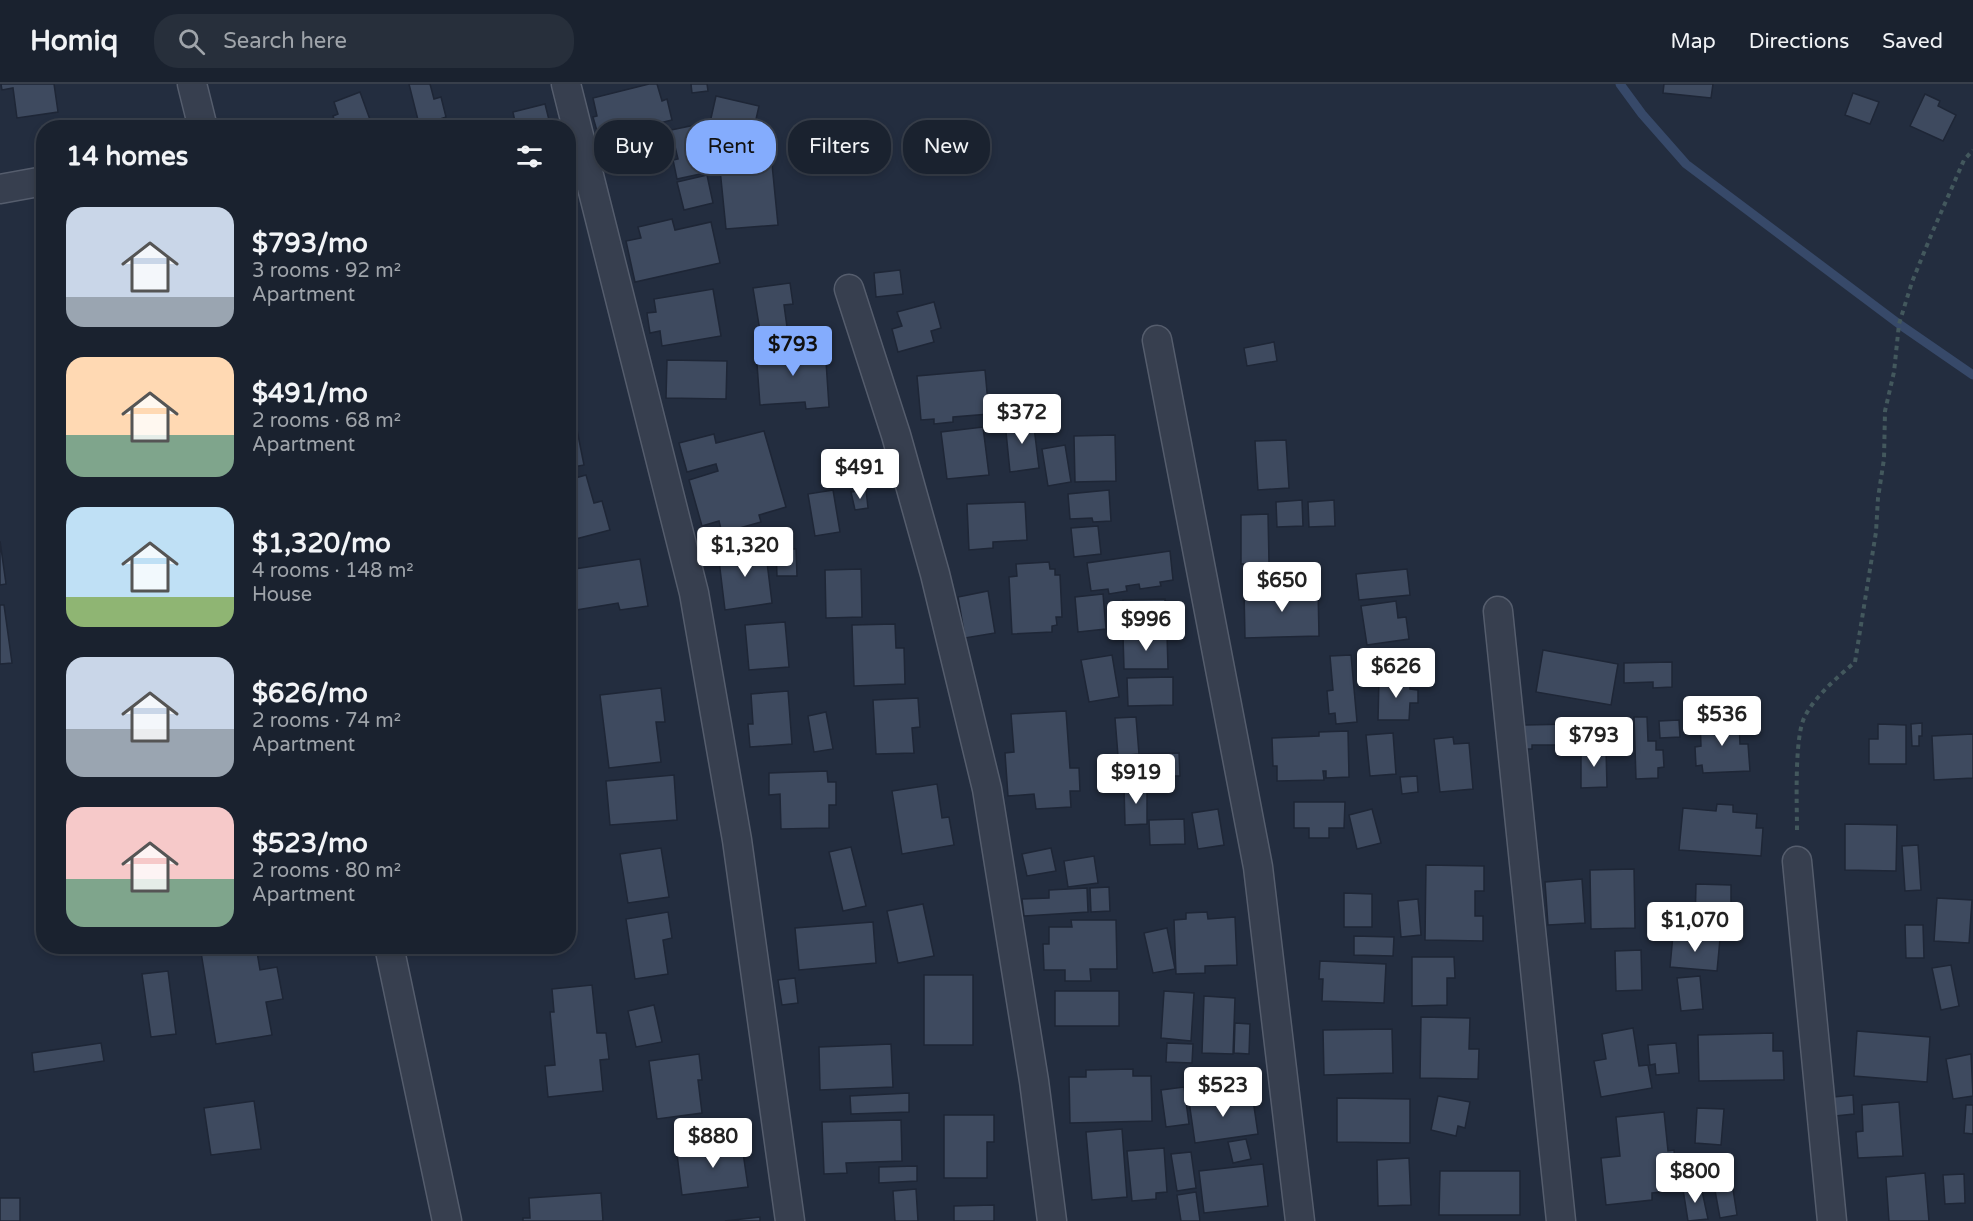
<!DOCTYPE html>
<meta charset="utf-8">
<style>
:root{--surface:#1a222f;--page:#272f3b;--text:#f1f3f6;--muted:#9fa4aa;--line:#383f4b;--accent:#84acfd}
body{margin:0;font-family:"Varela Round",sans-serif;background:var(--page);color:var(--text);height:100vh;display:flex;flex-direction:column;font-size:22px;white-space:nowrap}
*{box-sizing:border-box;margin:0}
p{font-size:20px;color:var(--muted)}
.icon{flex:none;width:33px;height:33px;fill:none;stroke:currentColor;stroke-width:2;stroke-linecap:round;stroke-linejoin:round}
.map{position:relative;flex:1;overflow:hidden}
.drawer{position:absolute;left:36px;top:36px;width:540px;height:834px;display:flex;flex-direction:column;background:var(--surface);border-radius:24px;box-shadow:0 3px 9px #0003,0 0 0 2px var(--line)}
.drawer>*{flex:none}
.banner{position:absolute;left:594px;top:36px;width:570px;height:54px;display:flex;gap:12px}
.price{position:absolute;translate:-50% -51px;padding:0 14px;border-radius:6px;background:#fff;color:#222;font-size:20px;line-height:39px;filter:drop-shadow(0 2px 3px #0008)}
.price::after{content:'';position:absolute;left:50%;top:36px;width:18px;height:14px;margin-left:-9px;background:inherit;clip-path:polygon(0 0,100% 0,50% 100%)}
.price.selected{background:var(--accent);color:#111}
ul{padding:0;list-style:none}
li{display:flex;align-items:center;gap:18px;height:150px;padding:0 30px}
li span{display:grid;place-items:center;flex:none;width:168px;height:120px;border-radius:18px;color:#555}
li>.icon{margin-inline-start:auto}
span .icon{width:72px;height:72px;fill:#fffc;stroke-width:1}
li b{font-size:26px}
h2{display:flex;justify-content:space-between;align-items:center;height:72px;padding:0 30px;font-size:26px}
.chip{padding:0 21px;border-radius:24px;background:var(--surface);box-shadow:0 3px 9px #0003,0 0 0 2px var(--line);font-size:21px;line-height:54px}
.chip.selected{background:var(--accent);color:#111}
header{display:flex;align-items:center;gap:36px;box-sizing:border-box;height:84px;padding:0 30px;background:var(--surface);border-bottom:2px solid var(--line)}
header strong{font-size:28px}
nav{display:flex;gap:33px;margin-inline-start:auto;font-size:21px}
.search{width:420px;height:54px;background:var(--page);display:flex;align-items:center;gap:15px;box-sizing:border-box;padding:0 21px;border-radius:24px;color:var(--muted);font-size:22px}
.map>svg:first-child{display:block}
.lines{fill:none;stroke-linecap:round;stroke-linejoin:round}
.stream{stroke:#374969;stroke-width:9}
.building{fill:#3e4a5f;stroke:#1e2636;stroke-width:1.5}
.street-casing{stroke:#555d6d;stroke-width:31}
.path{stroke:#43585d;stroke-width:4;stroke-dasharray:4.5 4.5;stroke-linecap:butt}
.street{stroke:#373f4f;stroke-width:28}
</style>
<header>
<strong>Homiq</strong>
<div class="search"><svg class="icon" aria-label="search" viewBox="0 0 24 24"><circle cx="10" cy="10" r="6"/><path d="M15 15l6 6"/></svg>Search here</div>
<nav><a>Map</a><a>Directions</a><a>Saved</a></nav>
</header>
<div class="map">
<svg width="1973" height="1137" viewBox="0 0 1973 1137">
<rect width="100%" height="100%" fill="#232d3f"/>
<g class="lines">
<!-- stream -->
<polyline class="stream" points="1620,0 1642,30 1686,80 1899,240 1973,291"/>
</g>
<!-- building -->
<g class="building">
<polygon points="1,0 54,0 58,28 17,34 13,4 2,6"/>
<polygon points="409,0 430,0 434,15 441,13 446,33 440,35 442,44 420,44"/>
<polygon points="649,0 657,0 662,17 667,15 672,36 599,54 593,33 597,32 593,14"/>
<polygon points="691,0 707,0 708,7 692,9"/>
<polygon points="1664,0 1713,0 1711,14 1663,9"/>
<polygon points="360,8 373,44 337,44 333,32 338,30 334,18"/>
<polygon points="1853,9 1879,18 1870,40 1845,31"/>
<polygon points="1925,10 1940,17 1938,22 1956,31 1943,57 1910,42"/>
<polygon points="716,12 759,22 752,53 709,43"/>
<polygon points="545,20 549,36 516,43 513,28"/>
<polygon points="695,41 705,89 677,95 673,76 678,75 671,46"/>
<polygon points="666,46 673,75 611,90 603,62"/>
<polygon points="771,70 778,141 726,145 719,75"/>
<polygon points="707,91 713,119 684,126 677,98"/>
<polygon points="672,135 675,146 711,138 720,179 635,198 626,157 641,154 638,143"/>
<polygon points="900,186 903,210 876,213 874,189"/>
<polygon points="790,199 793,220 784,221 787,243 760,247 753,204"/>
<polygon points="713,205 721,252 662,262 660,247 650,249 647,229 656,228 654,215"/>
<polygon points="934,218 941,244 931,247 934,258 898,268 892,245 902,242 897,228"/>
<polygon points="44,248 44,267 40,267 38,249"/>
<polygon points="568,255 571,255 573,289 568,289"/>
<polygon points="1274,258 1277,277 1247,282 1244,264"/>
<polygon points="825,262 829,323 806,325 805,318 760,321 756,266"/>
<polygon points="667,276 727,277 726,315 666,314"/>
<polygon points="985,286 989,330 953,333 953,338 934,340 934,335 921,336 917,292"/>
<polygon points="1033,335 1039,384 1010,388 1005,338"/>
<polygon points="575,336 584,381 568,384 568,337"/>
<polygon points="983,343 989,391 947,395 941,348"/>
<polygon points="764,347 786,423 759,431 761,438 722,449 719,437 702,442 689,396 718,387 716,380 687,388 679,359 714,350 716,359"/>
<polygon points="1115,351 1116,397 1075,398 1074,352"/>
<polygon points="1286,356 1289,404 1258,406 1255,357"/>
<polygon points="1065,361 1071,398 1048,402 1042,365"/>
<polygon points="586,391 594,419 602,417 610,446 568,457 568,396"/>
<polygon points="833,406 840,448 815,452 808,410"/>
<polygon points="866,406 868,424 855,426 851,408"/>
<polygon points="1109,406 1111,437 1093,438 1092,434 1070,435 1068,410"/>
<polygon points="1302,416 1303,442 1277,443 1276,418"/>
<polygon points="1334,416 1335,442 1309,443 1308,418"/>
<polygon points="1025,418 1027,456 993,458 993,464 969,466 967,420"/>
<polygon points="1268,430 1269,479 1241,480 1241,431"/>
<polygon points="1098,442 1101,470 1074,473 1071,444"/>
<polygon points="0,457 6,500 0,501"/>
<polygon points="765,462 772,519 725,526 718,468"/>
<polygon points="776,465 796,465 797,492 777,492"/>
<polygon points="1170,467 1173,496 1160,498 1161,502 1140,505 1139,500 1126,502 1127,507 1109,510 1108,505 1091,507 1087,479"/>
<polygon points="640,475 648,522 620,526 618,519 570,527 568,486"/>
<polygon points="1049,478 1050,485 1055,485 1055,491 1060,491 1062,533 1056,533 1057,541 1052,542 1052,548 1012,550 1009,493 1017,492 1016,480"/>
<polygon points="861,485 862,533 826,534 825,486"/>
<polygon points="1407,485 1410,511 1359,516 1356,490"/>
<polygon points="1318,504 1319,552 1245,554 1244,506"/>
<polygon points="988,507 995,549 965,554 958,513"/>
<polygon points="1103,510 1106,545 1078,548 1075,513"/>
<polygon points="1165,515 1165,533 1171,533 1171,546 1123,547 1123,516"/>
<polygon points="1396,517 1398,534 1406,533 1409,555 1367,561 1361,522"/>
<polygon points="0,521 4,521 12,579 0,580"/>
<polygon points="785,538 789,583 749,586 745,541"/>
<polygon points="895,540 896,564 904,564 905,600 854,602 852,541"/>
<polygon points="1167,550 1168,585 1124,585 1123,551"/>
<polygon points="1543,566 1618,580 1611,621 1536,608"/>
<polygon points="1112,571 1119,613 1089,618 1081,576"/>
<polygon points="1351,571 1357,638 1336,640 1335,629 1329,630 1327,607 1333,606 1330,572"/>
<polygon points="1672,578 1672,603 1653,604 1653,598 1624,599 1624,579"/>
<polygon points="1173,593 1173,621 1128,622 1127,594"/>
<polygon points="1379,594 1410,595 1410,605 1418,606 1418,619 1410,619 1409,636 1378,636"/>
<polygon points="661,604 665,638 656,638 661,678 609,684 600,611"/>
<polygon points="788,607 792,660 750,663 748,640 753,640 751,610"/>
<polygon points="918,614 920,643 912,644 914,669 876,670 873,616"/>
<polygon points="1066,627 1070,684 1079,684 1080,707 1070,707 1071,723 1036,725 1034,710 1008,712 1005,669 1014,668 1011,630"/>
<polygon points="826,628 833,665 814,668 808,632"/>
<polygon points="1136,633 1139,670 1118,672 1115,634"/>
<polygon points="1634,633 1647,633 1648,657 1656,657 1656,666 1663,666 1664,683 1658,684 1658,694 1636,695"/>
<polygon points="1739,633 1740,660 1748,660 1750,687 1703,689 1702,681 1696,682 1695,663 1701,662 1700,635"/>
<polygon points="1679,636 1680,653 1660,654 1659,637"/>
<polygon points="1922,639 1922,652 1919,652 1919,662 1912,662 1911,640"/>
<polygon points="1575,640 1575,665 1563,665 1563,661 1532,661 1532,665 1523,665 1523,641"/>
<polygon points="1878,640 1906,641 1906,680 1869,680 1869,655 1878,655"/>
<polygon points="1348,647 1349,693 1326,694 1326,687 1323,687 1324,696 1277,697 1277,682 1273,682 1272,654 1319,652 1319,648"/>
<polygon points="1393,649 1396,690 1370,692 1366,651"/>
<polygon points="1973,650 1973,694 1934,696 1932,652"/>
<polygon points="1453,653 1454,660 1469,659 1473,705 1440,708 1434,655"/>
<polygon points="1581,665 1606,665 1607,703 1581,704"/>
<polygon points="1179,669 1180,692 1141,692 1141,670"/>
<rect x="1116" y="676" width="22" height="15"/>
<polygon points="827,687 828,698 836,698 836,721 829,721 829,744 781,745 780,710 769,711 769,689"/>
<polygon points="674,691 677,736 610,741 606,697"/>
<polygon points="1417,692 1418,708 1402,710 1400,693"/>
<polygon points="937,700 942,734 949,733 954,761 902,770 892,707"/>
<polygon points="1124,701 1147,701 1147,740 1125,741"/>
<polygon points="1294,718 1345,718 1344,744 1329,744 1329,754 1309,754 1309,744 1294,744"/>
<polygon points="1717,720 1733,721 1733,728 1757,730 1756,744 1763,744 1761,772 1679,766 1683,724 1716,727"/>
<polygon points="1218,725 1224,761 1198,765 1192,729"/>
<polygon points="1372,725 1381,759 1357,765 1349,731"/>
<polygon points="1184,735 1185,760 1150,761 1149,736"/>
<polygon points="1845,740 1897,741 1896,787 1845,786"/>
<polygon points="1918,761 1921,806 1905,807 1902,762"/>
<polygon points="851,763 866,822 843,827 829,768"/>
<polygon points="661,764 669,813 628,819 620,770"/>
<polygon points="1051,764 1056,787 1027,792 1022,770"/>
<polygon points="1094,772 1098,799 1068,803 1064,777"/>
<polygon points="1426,781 1484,782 1484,807 1475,807 1475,832 1483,832 1483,857 1425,856"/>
<polygon points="1634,785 1635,844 1591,845 1590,786"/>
<polygon points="1582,795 1585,839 1548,841 1545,798"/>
<polygon points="1696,800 1731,801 1731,825 1725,824 1724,842 1695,842"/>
<polygon points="1109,803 1110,827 1091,828 1090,804"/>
<polygon points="1087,804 1088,828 1024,832 1022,815 1049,814 1049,806"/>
<polygon points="1344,809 1372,810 1372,843 1344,843"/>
<polygon points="1937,814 1972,816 1969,859 1934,857"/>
<polygon points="1418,815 1421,851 1401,853 1398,817"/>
<polygon points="923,820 934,872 898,879 887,827"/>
<polygon points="40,821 44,821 44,850 42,850"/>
<polygon points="668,828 672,854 663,856 668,890 635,895 626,835"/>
<polygon points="1207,828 1208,835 1235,833 1237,881 1205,882 1205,889 1176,890 1174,836 1186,835 1186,829"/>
<polygon points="1071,836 1116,836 1117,885 1090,885 1091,897 1065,897 1065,886 1044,886 1043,860 1049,860 1049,843 1072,843"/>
<polygon points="873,838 876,879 799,886 795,844"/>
<polygon points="1905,841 1923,841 1924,874 1906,874"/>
<polygon points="1167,844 1175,885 1153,889 1144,849"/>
<polygon points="1673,851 1720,855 1717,887 1670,883"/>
<polygon points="1354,852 1394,853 1393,872 1354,871"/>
<polygon points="200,862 256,862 260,886 277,883 283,915 266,918 272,951 216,960"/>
<polygon points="1641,866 1642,906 1616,907 1615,867"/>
<polygon points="1412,873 1454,873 1455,894 1447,894 1447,921 1412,922"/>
<polygon points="1320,877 1386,880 1384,919 1322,917 1323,895 1319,895"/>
<polygon points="1951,881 1959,922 1941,926 1932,884"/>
<polygon points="168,887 176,950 151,953 142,890"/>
<rect x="924" y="891" width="49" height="70"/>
<polygon points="1700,892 1703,925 1681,927 1677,894"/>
<polygon points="795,894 798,919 782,921 778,896"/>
<polygon points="592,901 597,949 606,949 609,975 600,976 603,1007 548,1013 545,982 555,981 550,928 554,928 552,905"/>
<rect x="1055" y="907" width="64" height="35"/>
<polygon points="1164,907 1194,909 1191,957 1161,954"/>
<polygon points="1204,912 1235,914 1233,970 1202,969"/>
<polygon points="654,921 662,958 636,963 628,927"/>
<polygon points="1421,933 1470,934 1469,965 1479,965 1478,995 1420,994"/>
<polygon points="1235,939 1250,940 1249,970 1234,969"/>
<polygon points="1633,944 1639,982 1648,981 1652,1004 1601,1013 1594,977 1606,975 1602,950"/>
<polygon points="1392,945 1393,989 1324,991 1323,946"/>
<polygon points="1857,947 1930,953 1927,998 1854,992"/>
<polygon points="1773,949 1773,967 1783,967 1784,996 1699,997 1698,951"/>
<polygon points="101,959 104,977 34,988 32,969"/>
<polygon points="1167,959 1193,960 1192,979 1166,978"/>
<polygon points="1676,959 1679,989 1656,991 1655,980 1650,981 1648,961"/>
<polygon points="891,960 893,1003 820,1006 819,963"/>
<polygon points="699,970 702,996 698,996 702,1029 657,1035 649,977"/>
<polygon points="1971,970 1973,1012 1953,1015 1946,975"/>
<polygon points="1133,985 1133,992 1151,992 1152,1037 1070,1039 1069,993 1086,993 1086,986"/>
<polygon points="1184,1003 1189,1040 1166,1043 1161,1006"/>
<polygon points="909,1009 909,1028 851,1030 850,1012"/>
<polygon points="1252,1009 1258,1050 1195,1059 1189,1017"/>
<polygon points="1853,1011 1854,1030 1835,1032 1833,1013"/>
<polygon points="1438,1012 1470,1018 1465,1044 1458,1042 1456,1052 1431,1046"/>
<polygon points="1337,1014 1410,1015 1410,1059 1337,1058"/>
<polygon points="254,1017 261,1065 211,1071 204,1024"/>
<polygon points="1899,1018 1903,1072 1858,1074 1856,1048 1863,1047 1862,1021"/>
<polygon points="1966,1021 1973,1021 1973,1050 1964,1049"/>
<polygon points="1697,1024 1724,1025 1721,1061 1695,1059"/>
<polygon points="1664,1028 1668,1067 1674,1066 1677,1099 1672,1099 1673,1107 1652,1109 1652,1116 1606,1121 1601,1074 1620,1072 1616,1033"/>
<polygon points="944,1031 994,1031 994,1058 987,1058 987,1094 944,1094"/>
<polygon points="901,1036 902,1077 846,1079 847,1089 824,1090 822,1038"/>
<polygon points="1122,1045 1127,1113 1092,1116 1086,1048"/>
<polygon points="741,1055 748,1103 682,1111 677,1070 719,1065 717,1058"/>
<polygon points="1246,1055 1251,1075 1233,1079 1228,1058"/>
<polygon points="1164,1064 1167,1108 1156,1109 1156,1115 1132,1117 1127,1067"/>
<polygon points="1191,1068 1196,1104 1177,1107 1171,1070"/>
<polygon points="1409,1074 1411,1121 1378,1122 1377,1076"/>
<polygon points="1263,1080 1268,1122 1204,1129 1199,1087"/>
<polygon points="917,1082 917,1097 879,1099 879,1083"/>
<polygon points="1440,1087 1520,1087 1520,1131 1439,1131"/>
<polygon points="1925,1089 1929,1137 1889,1137 1886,1093"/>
<polygon points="1964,1090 1965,1119 1945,1120 1943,1091"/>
<polygon points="1732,1099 1737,1131 1720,1134 1714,1101"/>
<polygon points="1701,1102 1708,1135 1688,1137 1683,1105"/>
<polygon points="916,1105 918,1137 895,1137 893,1107"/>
<polygon points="1196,1108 1200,1137 1181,1137 1177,1111"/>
<polygon points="601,1109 603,1137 523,1137 523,1134 530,1134 529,1114"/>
<rect x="0" y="1114" width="20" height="23"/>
<polygon points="994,1121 994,1137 954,1137 954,1122"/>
<polygon points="760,1133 760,1137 725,1137"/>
</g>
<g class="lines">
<!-- street casing -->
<g class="street-casing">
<g id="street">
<polyline points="192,0 203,44"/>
<polyline points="566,0 694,509 737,756 790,1137"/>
<polyline points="0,105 44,97"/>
<polyline points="849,205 896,351 935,490 987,705 1034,997 1052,1137"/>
<polyline points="1157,256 1258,783 1300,1137"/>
<polyline points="1498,527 1561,1137"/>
<polyline points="1797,777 1832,1137"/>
<polyline points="389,862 447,1137"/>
</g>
</g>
<!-- path -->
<path class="path" d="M1797,746C1797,721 1794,652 1805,632C1816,611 1838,593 1855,578L1876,448L1878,414L1884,375L1885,327L1894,288L1899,240L1912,198L1932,149L1964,76L1973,66"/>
<!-- street -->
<use href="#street" class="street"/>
</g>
</svg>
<b class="price selected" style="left:793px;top:293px">$793</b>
<b class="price" style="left:1022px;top:361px">$372</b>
<b class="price" style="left:860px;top:416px">$491</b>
<b class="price" style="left:745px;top:494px">$1,320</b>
<b class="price" style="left:1282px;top:529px">$650</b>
<b class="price" style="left:1146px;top:568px">$996</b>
<b class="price" style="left:1396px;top:615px">$626</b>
<b class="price" style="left:1722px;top:663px">$536</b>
<b class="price" style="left:1594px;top:684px">$793</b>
<b class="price" style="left:1136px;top:721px">$919</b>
<b class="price" style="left:1695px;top:869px">$1,070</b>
<b class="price" style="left:1223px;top:1034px">$523</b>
<b class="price" style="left:713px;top:1085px">$880</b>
<b class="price" style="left:1695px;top:1120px">$800</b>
<div class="banner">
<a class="chip">Buy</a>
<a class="chip selected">Rent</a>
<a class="chip">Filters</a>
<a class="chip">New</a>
</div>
<section class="drawer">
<h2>14 homes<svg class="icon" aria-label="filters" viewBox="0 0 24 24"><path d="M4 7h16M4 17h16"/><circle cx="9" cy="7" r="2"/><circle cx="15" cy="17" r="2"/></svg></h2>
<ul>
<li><span style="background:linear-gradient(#c9d6e8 75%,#9aa5b1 0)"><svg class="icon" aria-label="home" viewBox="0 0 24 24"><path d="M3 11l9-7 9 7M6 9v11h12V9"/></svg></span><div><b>$793/mo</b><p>3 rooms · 92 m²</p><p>Apartment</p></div></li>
<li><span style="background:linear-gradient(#ffd9b3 65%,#7fa58c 0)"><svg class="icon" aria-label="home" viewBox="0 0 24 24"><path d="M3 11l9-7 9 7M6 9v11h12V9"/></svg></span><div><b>$491/mo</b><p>2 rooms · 68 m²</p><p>Apartment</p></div></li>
<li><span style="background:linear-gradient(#bfe0f5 75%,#8fb573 0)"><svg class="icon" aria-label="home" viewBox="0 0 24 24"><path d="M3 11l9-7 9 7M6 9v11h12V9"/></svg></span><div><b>$1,320/mo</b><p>4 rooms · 148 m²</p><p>House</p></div></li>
<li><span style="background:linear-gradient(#c9d6e8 60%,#9aa5b1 0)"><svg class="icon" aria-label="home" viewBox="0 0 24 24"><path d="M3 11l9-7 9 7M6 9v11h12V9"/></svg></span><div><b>$626/mo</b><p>2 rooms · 74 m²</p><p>Apartment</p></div></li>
<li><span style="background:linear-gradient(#f6c9c9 60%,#7fa58c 0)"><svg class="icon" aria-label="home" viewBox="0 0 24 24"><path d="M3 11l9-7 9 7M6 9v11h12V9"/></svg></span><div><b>$523/mo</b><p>2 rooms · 80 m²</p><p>Apartment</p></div></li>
</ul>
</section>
</div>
